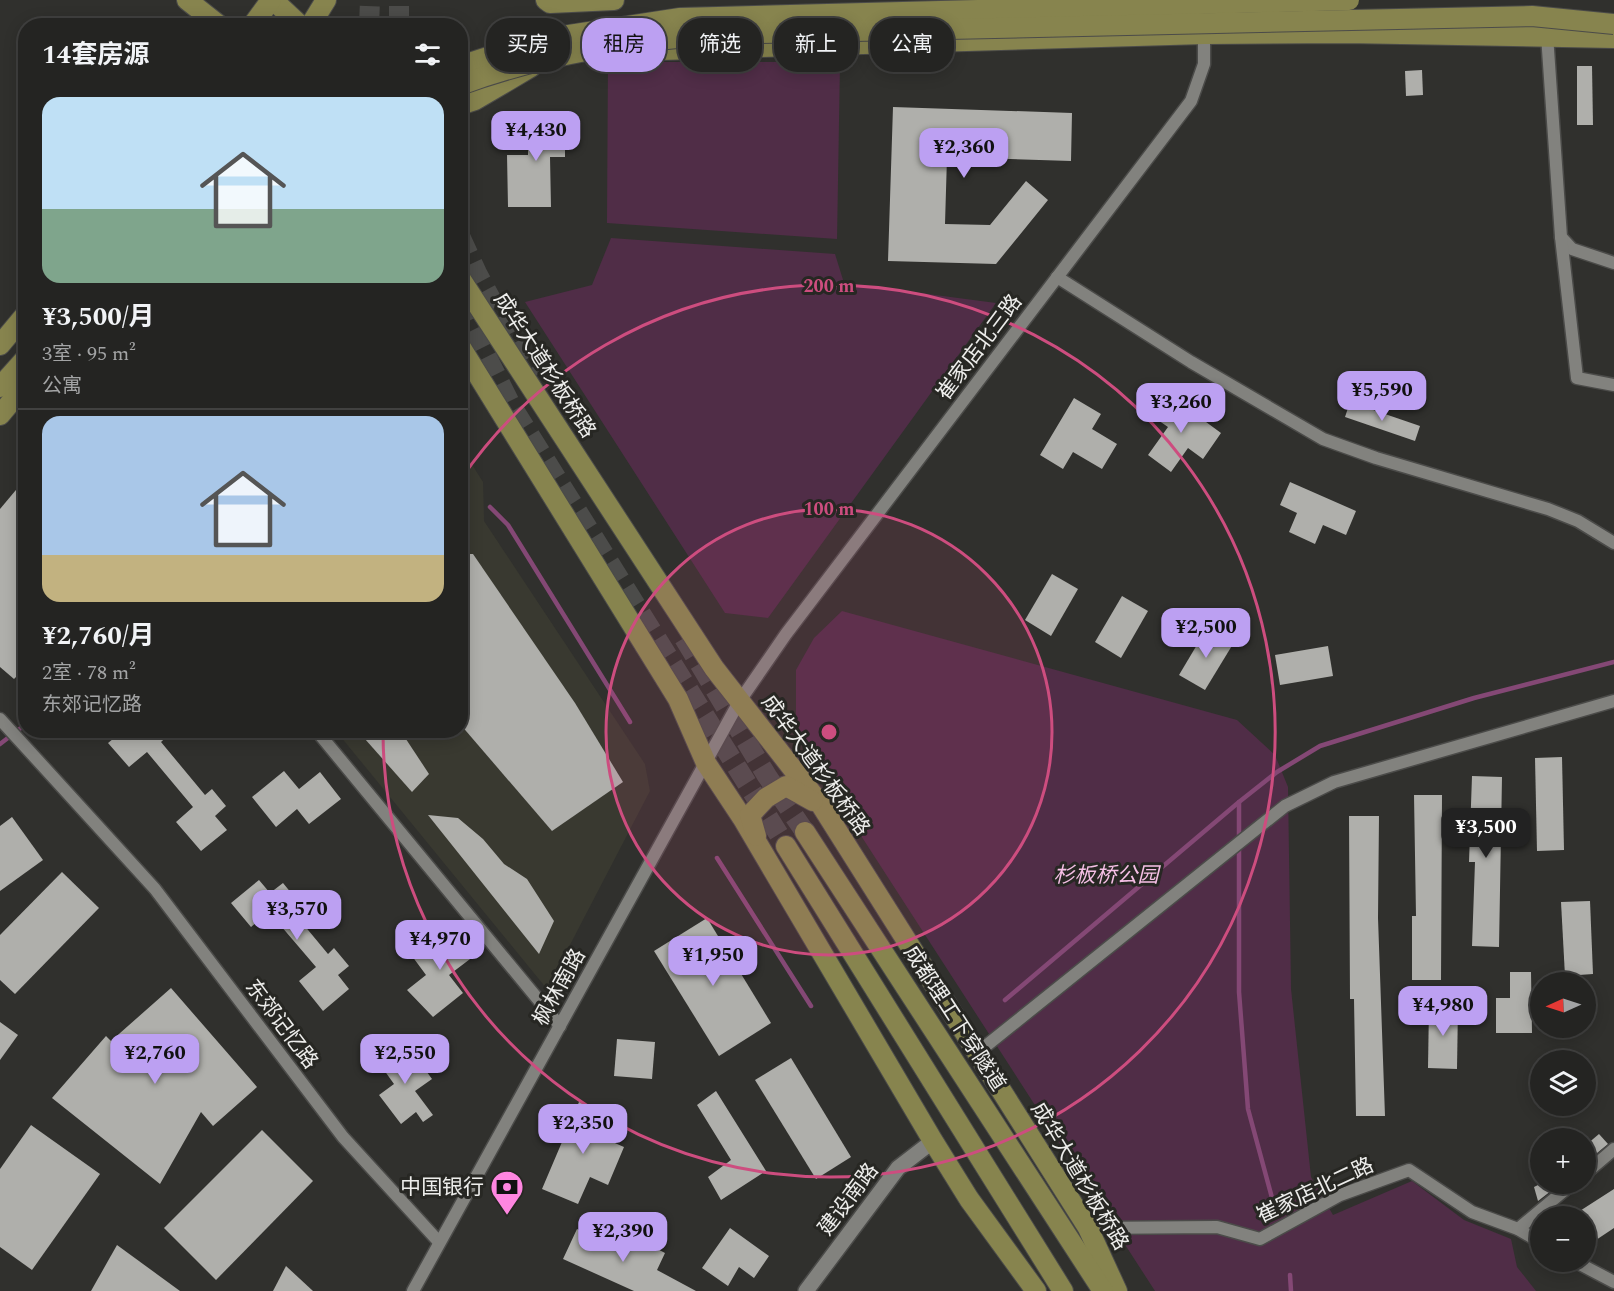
<!DOCTYPE html>
<html lang="zh">
<meta charset="utf-8">
<style>
:root{--surface:#242422;--page:#2c2c2a;--text:#f1f3f6;--muted:#a3a4a5;--line:#414140;--accent:#bca0f2}
body{margin:0;font-family:Spectral,"Noto Sans SC",serif;background:var(--page);color:var(--text);height:100vh;display:flex;flex-direction:column;font-size:22px;white-space:nowrap}
*{box-sizing:border-box;margin:0}
p{font-size:20px;color:var(--muted)}
.icon{flex:none;width:33px;height:33px;fill:none;stroke:currentColor;stroke-width:2;stroke-linecap:round;stroke-linejoin:round}
.map{position:relative;flex:1;overflow:hidden}
.sheet{position:absolute;left:18px;top:18px;width:450px;height:720px;display:flex;flex-direction:column;background:var(--surface);border-radius:24px;box-shadow:0 3px 15px #0003,0 0 0 2px var(--line)}
.sheet>*{flex:none}
.top-card{position:absolute;left:486px;top:18px;width:570px;height:54px;display:flex;gap:12px}
.needle{width:39px;rotate:267deg}
.controls{position:absolute;left:1530px;top:972px;display:grid;gap:12px}
.controls a{display:grid;place-items:center;width:66px;height:66px;border-radius:50%;background:var(--surface);box-shadow:0 3px 15px #0003,0 0 0 2px var(--line);font-size:30px}
.price{position:absolute;translate:-50% -51px;padding:0 14px;border-radius:12px;background:var(--accent);color:#111;font-size:20px;line-height:39px;filter:drop-shadow(0 2px 3px #0008)}
.price::after{content:'';position:absolute;left:50%;top:36px;width:18px;height:14px;margin-left:-9px;background:inherit;clip-path:polygon(0 0,100% 0,50% 100%)}
.price.active{background:#222;color:#fff}
ul{padding:0;list-style:none}
li{display:grid;align-content:center;gap:12px;height:318px;padding:0 24px}
li+li{border-top:2px solid var(--line)}
li span{display:grid;place-items:center;height:186px;border-radius:18px;color:#555}
li>.icon{margin-inline-start:auto}
span .icon{width:108px;height:108px;fill:#fffc;stroke-width:1}
li b{font-size:26px}
h2{display:flex;justify-content:space-between;align-items:center;height:72px;padding:0 24px;font-size:26px}
.pill{padding:0 21px;border-radius:24px;background:var(--surface);box-shadow:0 3px 15px #0003,0 0 0 2px var(--line);font-size:21px;line-height:54px}
.pill.active{background:var(--accent);color:#111}
.map>svg:first-child{display:block}
.built{fill:#393930}
.green{fill:#502d47}
.lines{fill:none;stroke-linecap:round;stroke-linejoin:round}
.stream{stroke:#844875;stroke-width:4.5}
.building{fill:#afafab}
.primary-tunnel{stroke:#4c4c4a;stroke-width:20;stroke-dasharray:20 10;stroke-linecap:butt}
.minor-casing{stroke:#4b4b49;stroke-width:15}
.tertiary-casing{stroke:#4b4b49;stroke-width:18}
.primary-casing{stroke:#4b4b49;stroke-width:22}
.minor{stroke:#82827e;stroke-width:12}
.tertiary{stroke:#82827e;stroke-width:15}
.primary{stroke:#87844e;stroke-width:20}
.primary-bridge-casing{stroke:#4b4b49;stroke-width:22;stroke-linecap:butt}
.primary-bridge{stroke:#87844e;stroke-width:20}
.ring{fill:none;stroke:#cd4d7f;stroke-width:3}
.labels{text-anchor:middle;stroke-width:6;stroke-linejoin:round;paint-order:stroke}
.street-label{font-size:21px;fill:#ededeb;stroke:#272723}
.park-label{font-size:21px;font-style:italic;fill:#f5bfe5;stroke:#272723}
.poi-label{font-size:21px;fill:#ededeb;stroke:#272723;text-anchor:end}
.centre{fill:#cd4d7f;stroke:#272723;stroke-width:3}
.ring-label{font-size:18px;text-anchor:middle;font-weight:bold;fill:#cd4d7f;stroke:#272723;stroke-width:6;stroke-linejoin:round;paint-order:stroke}
</style>
<div class="map">
<svg width="1614" height="1291" viewBox="0 0 1614 1291">
<rect width="100%" height="100%" fill="#30302d"/>
<!-- built -->
<polygon class="built" points="461,447 483,482 484,521 645,764 650,791 547,989 336,731 460,730"/>
<!-- green -->
<g class="green">
<polygon points="608,62 840,62 837,239 607,223"/>
<polygon points="611,238 835,254 844,283 996,303 768,618 725,613 525,302 592,285"/>
<polygon points="842,611 1237,720 1275,755 1288,787 1291,989 1311,1177 1333,1215 1412,1181 1464,1220 1511,1239 1517,1267 1536,1291 1155,1291 796,735 796,670 814,638"/>
</g>
<g class="lines">
<!-- stream -->
<g class="stream">
<polyline points="490,507 508,525 630,722"/>
<polyline points="0,744 26,724"/>
<polyline points="1239,802 1239,839"/>
<polyline points="1239,847 1239,992 1248,1109 1275,1209"/>
<polyline points="717,858 811,1006"/>
<polyline points="1005,1000 1239,802 1277,772 1320,746 1474,698 1614,662"/>
<polyline points="1290,1275 1291,1291"/>
</g>
</g>
<!-- building -->
<g class="building">
<polygon points="1577,66 1592,66 1593,125 1577,125"/>
<polygon points="1422,70 1423,95 1406,96 1405,71"/>
<polygon points="893,107 1072,113 1071,161 947,157 945,224 990,225 1026,181 1048,200 996,264 888,261"/>
<polygon points="528,113 565,113 565,157 550,157 551,207 508,207 507,155 528,155"/>
<polygon points="1168,394 1221,433 1203,459 1188,448 1171,472 1148,455 1168,427 1152,416"/>
<polygon points="1074,398 1101,414 1092,429 1117,444 1102,469 1073,452 1063,469 1040,455"/>
<polygon points="1350,402 1420,426 1415,441 1345,417"/>
<polygon points="26,478 26,667 14,679 0,667 0,509"/>
<polygon points="1290,482 1356,511 1346,535 1323,525 1315,544 1289,532 1297,513 1280,505"/>
<polygon points="460,554 473,554 575,703 623,782 552,831 460,724"/>
<polygon points="1052,574 1078,589 1051,636 1025,620"/>
<polygon points="1122,596 1148,611 1121,658 1095,642"/>
<polygon points="1207,628 1233,644 1205,690 1179,675"/>
<polygon points="1328,646 1333,676 1280,685 1275,655"/>
<polygon points="124,730 174,730 161,742 205,795 212,789 226,806 215,816 227,830 201,851 176,822 193,807 147,752 129,767 108,743"/>
<polygon points="357,730 400,730 429,774 412,792"/>
<polygon points="1562,757 1564,850 1537,851 1535,758"/>
<polygon points="284,771 299,789 320,772 341,799 309,824 297,809 276,827 252,797"/>
<polygon points="1472,776 1502,777 1499,947 1472,946 1475,862 1469,862"/>
<polygon points="1414,795 1442,795 1441,980 1412,980 1412,916 1416,916"/>
<polygon points="428,815 458,818 483,839 504,864 527,879 554,921 539,954"/>
<polygon points="1349,816 1379,816 1378,918 1385,1116 1356,1116 1354,999 1350,999"/>
<polygon points="12,817 43,860 0,891 0,826"/>
<polygon points="62,872 99,908 15,994 0,980 0,935"/>
<polygon points="259,880 270,893 283,883 292,894 284,901 328,954 334,948 349,966 338,975 349,989 323,1011 299,981 316,967 269,912 251,927 231,903"/>
<polygon points="1590,901 1593,974 1565,976 1561,902"/>
<polygon points="707,918 771,1023 719,1056 654,951"/>
<polygon points="451,926 474,956 449,975 463,993 433,1017 407,990 426,975 412,956"/>
<polygon points="1510,972 1531,972 1532,1033 1496,1033 1496,998 1510,998"/>
<polygon points="171,988 257,1087 213,1126 201,1112 160,1184 52,1098 106,1036 111,1041"/>
<polygon points="1429,1006 1458,1006 1457,1069 1428,1068"/>
<polygon points="0,1022 18,1035 0,1060"/>
<polygon points="617,1039 655,1042 652,1079 614,1076"/>
<polygon points="406,1043 432,1079 415,1091 433,1115 423,1122 416,1112 401,1124 379,1095 394,1084 379,1063"/>
<polygon points="791,1058 851,1157 816,1179 755,1080"/>
<polygon points="716,1091 766,1171 721,1200 708,1177 731,1160 697,1105"/>
<polygon points="579,1102 610,1115 601,1137 624,1147 608,1185 590,1177 578,1204 542,1189"/>
<polygon points="31,1125 100,1174 32,1270 0,1247 0,1169"/>
<polygon points="262,1130 313,1181 216,1280 164,1228"/>
<polygon points="1599,1134 1608,1144 1591,1158 1586,1152 1586,1145"/>
<polygon points="1540,1184 1560,1184 1538,1201 1534,1187"/>
<polygon points="1614,1189 1614,1228 1590,1244 1586,1237 1586,1216 1572,1216"/>
<polygon points="730,1228 769,1256 754,1278 739,1267 728,1286 702,1268"/>
<polygon points="577,1229 616,1247 629,1234 665,1253 657,1270 696,1291 634,1291 563,1259"/>
<polygon points="117,1245 180,1291 91,1291"/>
<polygon points="286,1266 313,1291 273,1291"/>
</g>
<g class="lines">
<!-- primary-tunnel -->
<g class="primary-tunnel">
<polyline points="369,26 370,0"/>
<polyline points="399,26 399,0"/>
<polyline points="460,236 477,273 533,377"/>
<polyline points="460,303 511,405 786,846"/>
<polyline points="684,638 767,776 805,832"/>
</g>
<!-- minor casing -->
<g class="minor-casing">
<g id="minor">
<polyline points="1547,35 1561,237 1572,249 1614,263"/>
<polyline points="1561,237 1577,378 1614,385"/>
<polyline points="1057,277 1191,362 1323,439 1376,458 1548,509 1578,521 1614,543"/>
<polyline points="460,378 475,369"/>
<polyline points="0,719 155,889 343,1137 439,1242"/>
<polyline points="316,730 560,1026"/>
<polyline points="977,1053 1285,806 1334,782 1614,701"/>
<polyline points="1586,1173 1614,1149"/>
<polyline points="1088,1228 1217,1227 1260,1239 1340,1195 1409,1170 1472,1212 1518,1229 1540,1242"/>
<polyline points="1518,1229 1572,1184"/>
<polyline points="1576,1262 1614,1282"/>
<polyline points="413,1291 739,702 786,634 1191,101 1204,64 1204,30"/>
</g>
</g>
<!-- tertiary casing -->
<g class="tertiary-casing">
<polyline id="tertiary" points="806,1291 898,1168 933,1141"/>
</g>
<!-- primary casing -->
<g class="primary-casing">
<g id="primary">
<polyline points="187,0 220,26"/>
<polyline points="273,0 301,26"/>
<polyline points="546,0 550,3 614,0"/>
<polyline points="252,26 271,0"/>
<polyline points="310,26 326,0"/>
<polyline points="627,51 1204,34 1346,33 1614,38"/>
<polyline points="460,105 475,100 531,67"/>
<polyline points="460,278 714,668 821,805 1088,1228 1117,1291"/>
<polyline points="0,345 26,314"/>
<polyline points="460,346 678,699 706,763 743,819 933,1141 969,1199 1036,1291"/>
<polyline points="0,387 26,358"/>
<polyline points="0,415 26,384"/>
<polyline points="805,832 1103,1291"/>
<polyline points="756,836 750,815 766,798 786,786 813,801"/>
<polyline points="786,846 1063,1291"/>
</g>
</g>
<!-- minor -->
<use href="#minor" class="minor"/>
<!-- tertiary -->
<use href="#tertiary" class="tertiary"/>
<!-- primary -->
<use href="#primary" class="primary"/>
<!-- primary-bridge casing -->
<g class="primary-bridge-casing">
<g id="primary-bridge">
<polyline points="460,66 543,39 680,18 1349,0"/>
<path d="M460,85C544,54 632,41 720,34L1532,16L1614,24"/>
</g>
</g>
<!-- primary-bridge -->
<use href="#primary-bridge" class="primary-bridge"/>
</g>
<!-- distance rings -->
<circle cx="829" cy="732" r="223" fill="#cd4d7f" fill-opacity=".12"/>
<g class="ring">
<circle cx="829" cy="732" r="223"/>
<path d="M461 479A446 446 0 1 1 383 732"/>
</g>
<!-- icons -->
<defs>
<g id="bank-pin" transform="scale(1.725)"><path d="M0 17L-7.5 6A9.5 9.5 0 1 1 7.5 6Z" fill="#fe86e0" stroke="#272723"/><path d="M-6-4H6V4H-6ZM0-2.3a2.3 2.3 0 1 0 0 4.6a2.3 2.3 0 1 0 0-4.6Z" fill="#111"/></g>
</defs>
<g fill-rule="evenodd">
<use href="#bank-pin" x="507" y="1187"/>
</g>
<g class="labels">
<!-- street labels -->
<g class="street-label">
<text transform="translate(979 347) rotate(-53)" y="7">崔家店北三路</text>
<text transform="translate(545 365) rotate(57)" y="7">成华大道杉板桥路</text>
<text transform="translate(816 765) rotate(54)" y="7">成华大道杉板桥路</text>
<text transform="translate(559 987) rotate(-61)" y="7">枫林南路</text>
<text transform="translate(955 1018) rotate(57)" y="7">成都理工下穿隧道</text>
<text transform="translate(282 1024) rotate(53)" y="7">东郊记忆路</text>
<text transform="translate(1080 1176) rotate(59)" y="7">成华大道杉板桥路</text>
<text transform="translate(1315 1190) rotate(-25)" y="7">崔家店北二路</text>
<text transform="translate(848 1199) rotate(-53)" y="7">建设南路</text>
</g>
<!-- park labels -->
<g class="park-label">
<text x="1106" y="882">杉板桥公园</text>
</g>
<!-- poi labels -->
<g class="poi-label">
<text x="484" y="1194">中国银行</text>
</g>
</g>
<circle cx="829" cy="732" r="9" class="centre"/>
<g class="ring-label">
<text x="829" y="292">200 m</text>
<text x="829" y="515">100 m</text>
</g>
</svg>
<div class="controls">
<a><svg class="needle" viewBox="-14 -14 28 28"><path d="M0-13l5 13h-10z" fill="#e53935"/><path d="M0 13l5-13h-10z" fill="#a3a4a5"/></svg></a>
<a><svg class="icon" aria-label="layers" viewBox="0 0 24 24"><path d="M12 4l9 5-9 5-9-5zM3 14l9 5 9-5"/></svg></a>
<a>+</a>
<a>−</a>
</div>
<b class="price" style="left:536px;top:162px">¥4,430</b>
<b class="price" style="left:964px;top:179px">¥2,360</b>
<b class="price" style="left:1382px;top:422px">¥5,590</b>
<b class="price" style="left:1181px;top:434px">¥3,260</b>
<b class="price" style="left:1206px;top:659px">¥2,500</b>
<b class="price active" style="left:1486px;top:859px">¥3,500</b>
<b class="price" style="left:297px;top:941px">¥3,570</b>
<b class="price" style="left:440px;top:971px">¥4,970</b>
<b class="price" style="left:713px;top:987px">¥1,950</b>
<b class="price" style="left:1443px;top:1037px">¥4,980</b>
<b class="price" style="left:155px;top:1085px">¥2,760</b>
<b class="price" style="left:405px;top:1085px">¥2,550</b>
<b class="price" style="left:583px;top:1155px">¥2,350</b>
<b class="price" style="left:623px;top:1263px">¥2,390</b>
<div class="top-card">
<a class="pill">买房</a>
<a class="pill active">租房</a>
<a class="pill">筛选</a>
<a class="pill">新上</a>
<a class="pill">公寓</a>
</div>
<section class="sheet">
<h2>14套房源<svg class="icon" aria-label="filters" viewBox="0 0 24 24"><path d="M4 7h16M4 17h16"/><circle cx="9" cy="7" r="2"/><circle cx="15" cy="17" r="2"/></svg></h2>
<ul>
<li><span style="background:linear-gradient(#bfe0f5 60%,#7fa58c 0)"><svg class="icon" aria-label="home" viewBox="0 0 24 24"><path d="M3 11l9-7 9 7M6 9v11h12V9"/></svg></span><div><b>¥3,500/月</b><p>3室 · 95 m²</p><p>公寓</p></div></li>
<li><span style="background:linear-gradient(#a9c7e8 75%,#c2b280 0)"><svg class="icon" aria-label="home" viewBox="0 0 24 24"><path d="M3 11l9-7 9 7M6 9v11h12V9"/></svg></span><div><b>¥2,760/月</b><p>2室 · 78 m²</p><p>东郊记忆路</p></div></li>
</ul>
</section>
</div>
